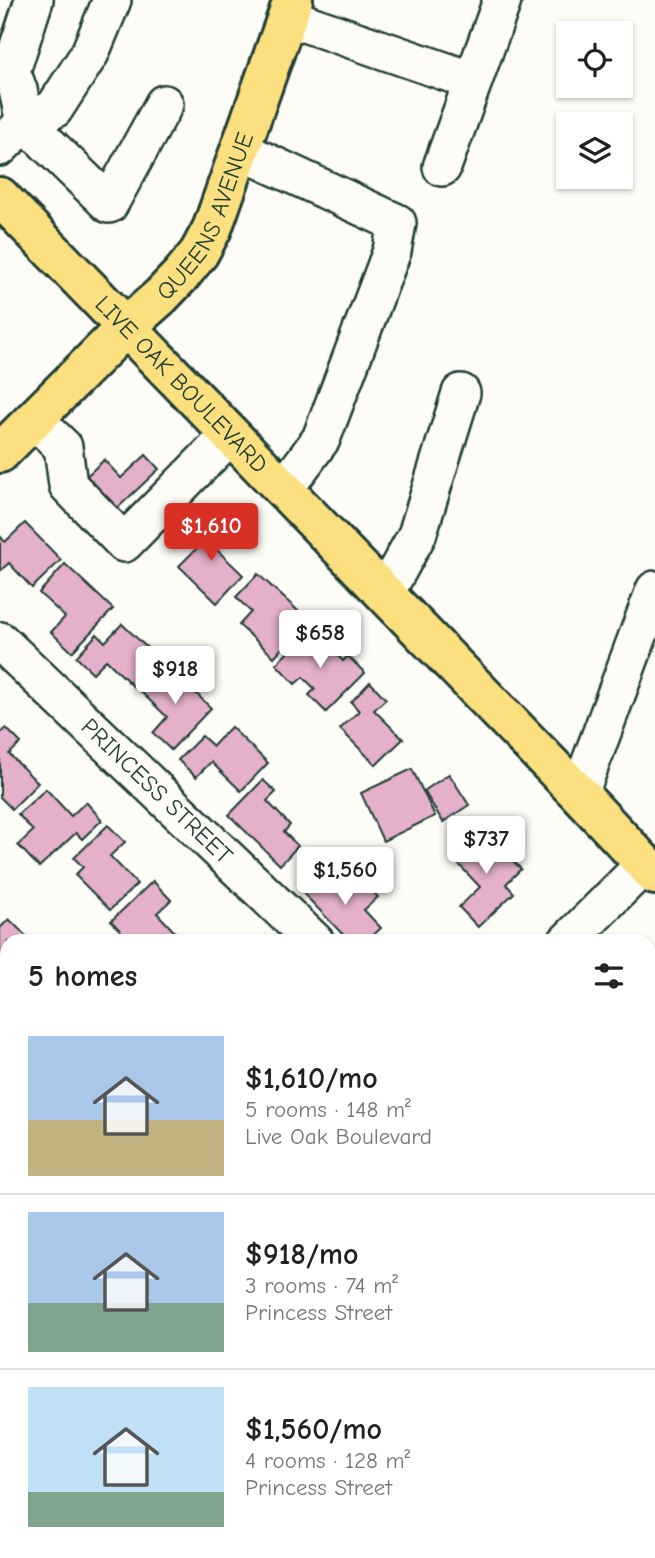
<!DOCTYPE html>
<meta charset="utf-8">
<style>
:root{--surface:#fff;--page:#f6f6f6;--text:#222;--muted:#767676;--line:#e0e0e0;--accent:#d93025}
body{margin:0;font-family:"Comic Neue",sans-serif;background:var(--page);color:var(--text);height:100vh;display:flex;flex-direction:column;font-size:26px;white-space:nowrap}
*{box-sizing:border-box;margin:0}
p{font-size:23px;color:var(--muted)}
.icon{flex:none;width:38px;height:38px;fill:none;stroke:currentColor;stroke-width:2;stroke-linecap:round;stroke-linejoin:round}
.map{position:relative;flex:1;overflow:hidden}
.drawer{position:absolute;left:0px;top:934px;width:656px;height:625px;display:flex;flex-direction:column;background:var(--surface);border-radius:21px 21px 0 0;box-shadow:0 2px 5px #0004}
.drawer>*{flex:none}
.tools{position:absolute;left:556px;top:21px;display:grid;gap:14px}
.tools a{display:grid;place-items:center;width:77px;height:77px;border-radius:0px;background:var(--surface);box-shadow:0 2px 5px #0004;font-size:35px}
.price{position:absolute;translate:-50% -60px;padding:0 16px;border-radius:7px;background:#fff;color:#222;font-size:23px;line-height:46px;filter:drop-shadow(0 2px 4px #0008)}
.price::after{content:'';position:absolute;left:50%;top:42px;width:21px;height:16px;margin-left:-10px;background:inherit;clip-path:polygon(0 0,100% 0,50% 100%)}
.price.on{background:var(--accent);color:#fff}
ul{padding:0;list-style:none}
li{display:flex;align-items:center;gap:21px;height:175px;padding:0 28px}
li+li{border-top:2px solid var(--line)}
li span{display:grid;place-items:center;flex:none;width:196px;height:140px;border-radius:0px;color:#555}
li>.icon{margin-inline-start:auto}
span .icon{width:84px;height:84px;fill:#fffc;stroke-width:1}
li b{font-size:30px}
h2{display:flex;justify-content:space-between;align-items:center;height:84px;padding:0 28px;font-size:30px}
.map>svg:first-child{display:block}
.building{fill:#e4b0cb;stroke:#1f3d34;stroke-width:2}
.lines{fill:none;stroke-linecap:round;stroke-linejoin:round}
.minor-casing{stroke:#1f3d34;stroke-width:42}
.major-casing{stroke:#1f3d34;stroke-width:44}
.minor{stroke:#fdfcf7;stroke-width:37}
.major{stroke:#fce080;stroke-width:38}
.labels{text-anchor:middle;stroke-width:5;stroke-linejoin:round;paint-order:stroke}
.street-label{font-size:24px;fill:#1f3d34;stroke:#fdfcf7}
</style>
<div class="map">
<svg width="655" height="1558" viewBox="0 0 655 1558">
<rect width="100%" height="100%" fill="#fdfcf7"/>
<filter id="ink" filterUnits="userSpaceOnUse"><feTurbulence type="fractalNoise" baseFrequency=".0143" numOctaves="2"/><feDisplacementMap in="SourceGraphic" scale="14" xChannelSelector="R" yChannelSelector="G"/><feConvolveMatrix kernelMatrix="1 2 1 2 8 2 1 2 1" color-interpolation-filters="sRGB"/></filter>
<g filter="url(#ink)">
<!-- building -->
<g class="building">
<polygon points="146,455 159,469 109,516 78,484 104,460 121,478"/>
<polygon points="213,517 229,533 215,548 243,575 217,603 179,566 200,545 193,537"/>
<polygon points="25,523 61,560 32,588 9,563 0,571 0,536 5,542"/>
<polygon points="65,564 113,609 72,652 51,632 65,617 39,593"/>
<polygon points="258,574 308,620 274,657 239,625 251,612 236,597"/>
<polygon points="122,624 160,660 134,687 106,660 93,673 76,657 97,634 105,642"/>
<polygon points="312,629 343,661 348,656 365,673 326,712 309,695 315,689 303,677 295,684 276,664"/>
<polygon points="167,665 211,708 171,750 153,733 167,717 141,692"/>
<polygon points="370,682 386,699 374,710 403,739 376,765 340,729 359,711 351,702"/>
<polygon points="231,727 268,763 241,791 211,762 196,777 178,760 202,736 213,746"/>
<polygon points="6,728 21,743 9,754 38,783 12,809 0,797 0,734"/>
<polygon points="412,769 435,816 383,841 361,793"/>
<polygon points="449,774 469,805 443,822 424,791"/>
<polygon points="263,780 276,792 267,801 290,825 284,832 298,846 280,865 229,815"/>
<polygon points="46,789 71,816 86,802 102,820 82,839 76,833 39,867 18,845 33,831 18,814"/>
<polygon points="108,825 125,842 110,856 137,884 110,910 75,875 83,867 74,858"/>
<polygon points="481,828 521,869 506,884 514,893 478,927 459,907 480,887 451,856"/>
<polygon points="330,869 351,892 362,881 378,897 364,910 381,928 366,942 350,942 304,894"/>
<polygon points="153,881 171,900 157,913 184,942 131,942 111,921"/>
<polygon points="9,919 32,942 7,942 7,984 0,978 0,928"/>
<polygon points="655,962 655,1058 649,1052 649,968"/>
<polygon points="0,1125 7,1131 7,1143 0,1150"/>
<polygon points="7,1157 7,1218 6,1219 0,1213 0,1163"/>
<polygon points="655,1166 655,1240 649,1234 649,1172"/>
<polygon points="649,1283 655,1289 655,1302 649,1308"/>
<polygon points="0,1329 5,1334 7,1332 7,1360 0,1366"/>
<polygon points="0,1527 7,1534 7,1539 0,1546"/>
<polygon points="164,1552 225,1552 219,1558 169,1558"/>
<polygon points="335,1552 391,1552 385,1558 340,1558"/>
</g>
<g class="lines">
<!-- minor casing -->
<g class="minor-casing">
<g id="minor">
<polyline points="112,0 90,53 54,109 25,122 109,204 164,104"/>
<polyline points="287,17 473,81"/>
<polyline points="0,147 25,122 18,90 11,71 34,0"/>
<polyline points="240,150 397,223 392,251 321,439 284,489"/>
<polyline points="442,167 502,1"/>
<polyline points="34,419 63,447 68,485 124,543 230,435"/>
<polyline points="385,593 417,535 461,393"/>
<path id="s1" d="M0,641L315,942"/>
<polyline points="579,794 655,590"/>
<polyline points="567,942 645,864"/>
<polyline points="0,1048 7,1055"/>
<polyline points="649,1139 655,1133"/>
<polyline points="649,1373 655,1367"/>
<polyline points="0,1432 7,1439"/>
<polyline points="119,1552 124,1558"/>
<polyline points="464,1558 470,1552"/>
</g>
</g>
<!-- major casing -->
<g class="major-casing">
<g id="major">
<path id="s2" d="M0,197L579,794L655,875"/>
<path id="s3" d="M0,453L126,327L161,296L182,274L199,253L212,229L293,0"/>
</g>
</g>
<!-- minor -->
<use href="#minor" class="minor"/>
<!-- major -->
<use href="#major" class="major"/>
</g>
</g>
<g class="labels">
<!-- street labels -->
<g class="street-label">
<text dy="8" stroke="none"><textPath href="#s3" startOffset="318">QUEENS AVENUE</textPath></text>
<text dy="8" stroke="none"><textPath href="#s2" startOffset="261">LIVE OAK BOULEVARD</textPath></text>
<text dy="8" stroke="none"><textPath href="#s1" startOffset="217">PRINCESS STREET</textPath></text>
</g>
</g>
</svg>
<div class="tools">
<a><svg class="icon" aria-label="locate" viewBox="0 0 24 24"><circle cx="12" cy="12" r="6"/><path d="M12 2v4M12 18v4M2 12h4M18 12h4"/></svg></a>
<a><svg class="icon" aria-label="layers" viewBox="0 0 24 24"><path d="M12 4l9 5-9 5-9-5zM3 14l9 5 9-5"/></svg></a>
</div>
<b class="price on" style="left:211px;top:563px">$1,610</b>
<b class="price" style="left:320px;top:670px">$658</b>
<b class="price" style="left:175px;top:706px">$918</b>
<b class="price" style="left:486px;top:876px">$737</b>
<b class="price" style="left:345px;top:907px">$1,560</b>
<section class="drawer">
<h2>5 homes<svg class="icon" aria-label="filters" viewBox="0 0 24 24"><path d="M4 7h16M4 17h16"/><circle cx="9" cy="7" r="2"/><circle cx="15" cy="17" r="2"/></svg></h2>
<ul>
<li><span style="background:linear-gradient(#a9c7e8 60%,#c2b280 0)"><svg class="icon" aria-label="home" viewBox="0 0 24 24"><path d="M3 11l9-7 9 7M6 9v11h12V9"/></svg></span><div><b>$1,610/mo</b><p>5 rooms · 148 m²</p><p>Live Oak Boulevard</p></div></li>
<li><span style="background:linear-gradient(#a9c7e8 65%,#7fa58c 0)"><svg class="icon" aria-label="home" viewBox="0 0 24 24"><path d="M3 11l9-7 9 7M6 9v11h12V9"/></svg></span><div><b>$918/mo</b><p>3 rooms · 74 m²</p><p>Princess Street</p></div></li>
<li><span style="background:linear-gradient(#bfe0f5 75%,#7fa58c 0)"><svg class="icon" aria-label="home" viewBox="0 0 24 24"><path d="M3 11l9-7 9 7M6 9v11h12V9"/></svg></span><div><b>$1,560/mo</b><p>4 rooms · 128 m²</p><p>Princess Street</p></div></li>
</ul>
</section>
</div>
